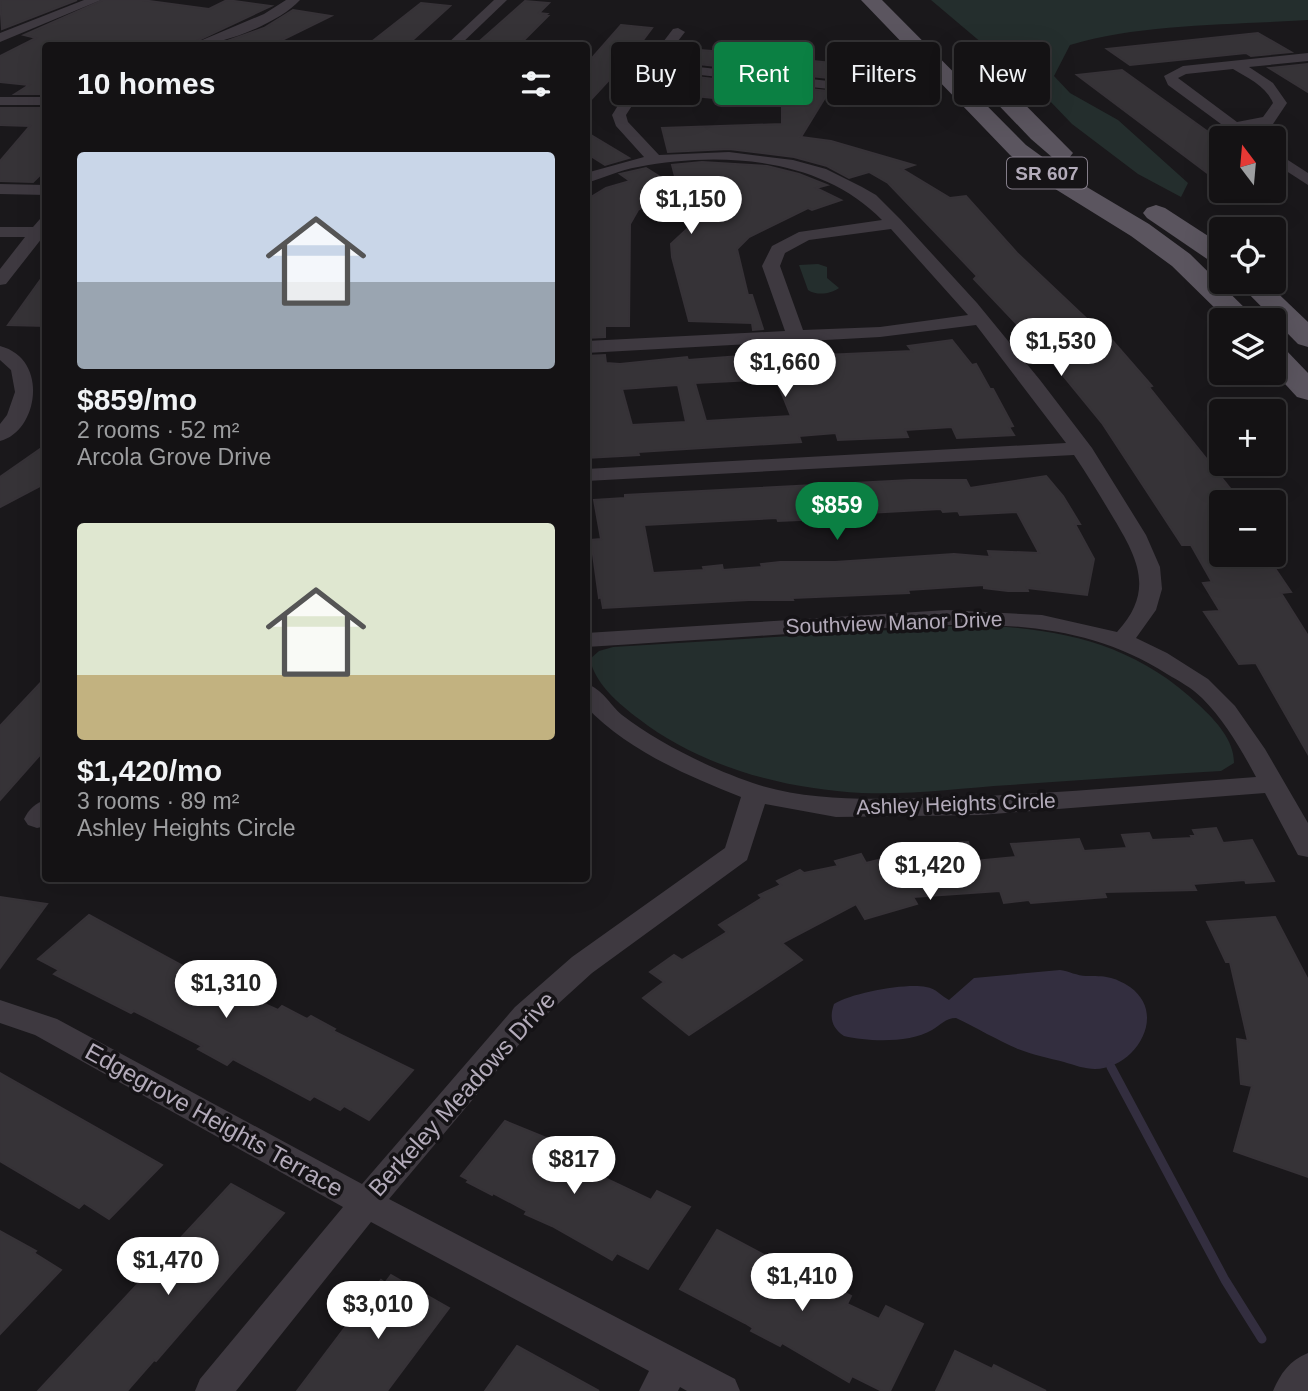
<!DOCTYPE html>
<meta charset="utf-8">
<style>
:root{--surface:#141214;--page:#212022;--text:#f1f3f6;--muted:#9d9ea0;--line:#333234;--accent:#0b8043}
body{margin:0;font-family:Helvetica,sans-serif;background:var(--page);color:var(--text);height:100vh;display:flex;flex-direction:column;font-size:26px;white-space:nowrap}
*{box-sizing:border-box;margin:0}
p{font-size:23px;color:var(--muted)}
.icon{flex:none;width:38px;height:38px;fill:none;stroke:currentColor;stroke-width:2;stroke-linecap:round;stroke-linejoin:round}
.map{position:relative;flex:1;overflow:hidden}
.drawer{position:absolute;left:42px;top:42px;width:548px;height:840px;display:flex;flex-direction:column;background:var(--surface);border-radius:7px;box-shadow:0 7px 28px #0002,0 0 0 2px var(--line)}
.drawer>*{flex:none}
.guide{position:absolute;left:611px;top:42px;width:592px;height:63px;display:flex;gap:14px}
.needle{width:46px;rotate:344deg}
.controls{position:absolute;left:1209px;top:126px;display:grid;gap:14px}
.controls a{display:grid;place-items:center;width:77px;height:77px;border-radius:7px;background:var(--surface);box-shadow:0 7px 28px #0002,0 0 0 2px var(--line);font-size:35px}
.price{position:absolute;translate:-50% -60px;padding:0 16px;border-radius:24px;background:#fff;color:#222;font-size:23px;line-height:46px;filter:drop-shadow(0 2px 4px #0008)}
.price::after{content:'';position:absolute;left:50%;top:42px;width:21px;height:16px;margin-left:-10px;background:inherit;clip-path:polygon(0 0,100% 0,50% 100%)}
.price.selected{background:var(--accent);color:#fff}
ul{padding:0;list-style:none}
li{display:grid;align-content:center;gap:14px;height:371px;padding:0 35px}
li span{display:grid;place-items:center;height:217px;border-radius:7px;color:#555}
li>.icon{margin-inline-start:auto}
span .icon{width:126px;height:126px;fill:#fffc;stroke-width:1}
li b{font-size:30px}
h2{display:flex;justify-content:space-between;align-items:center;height:84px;padding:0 35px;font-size:30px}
.tag{padding:0 24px;border-radius:7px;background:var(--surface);box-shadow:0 7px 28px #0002,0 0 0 2px var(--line);font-size:24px;line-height:63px}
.tag.selected{background:var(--accent);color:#fff}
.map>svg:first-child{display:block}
.green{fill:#242e2d}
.water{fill:#332e3f}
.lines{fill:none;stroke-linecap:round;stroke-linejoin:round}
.stream{stroke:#332e3f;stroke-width:9}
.building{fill:#363337;stroke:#363237;stroke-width:2;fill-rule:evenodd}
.street{fill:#3e3940;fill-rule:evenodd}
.primary{fill:#5b555f;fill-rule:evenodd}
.labels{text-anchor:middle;stroke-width:7;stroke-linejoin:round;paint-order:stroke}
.shield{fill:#151316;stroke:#847d89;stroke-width:2}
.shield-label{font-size:19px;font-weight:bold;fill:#b3abba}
.street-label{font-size:21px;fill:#b3abba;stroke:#151316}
.near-street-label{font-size:24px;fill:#b3abba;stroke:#151316}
</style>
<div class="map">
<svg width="1308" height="1391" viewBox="0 0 1308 1391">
<rect width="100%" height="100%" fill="#1a181b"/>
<!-- green -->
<g class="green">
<path d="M931,0H1308V20C1232,25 1143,23 1070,45L1054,76L1070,93L1118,120L1188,183L1181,197L1138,174L1072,124L1047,98Z"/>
<path d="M818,264L827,267V278L839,288C831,294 817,296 808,290L799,265Z"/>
<path d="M972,625C1060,628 1134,643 1199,705C1216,721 1234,740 1234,763L1221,771C1151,775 1080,780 1010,785C961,788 911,795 862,793C784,789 701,767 639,719C619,704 595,684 590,659L599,651L613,647Z"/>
</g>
<!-- water -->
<path class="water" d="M1060,970C1068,971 1078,976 1086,976C1105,976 1113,976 1130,987C1169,1015 1134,1069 1095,1069C1085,1069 1074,1065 1064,1062C1049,1058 1033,1055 1018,1049C997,1040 977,1028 956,1018C945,1018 941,1025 932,1030C910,1043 869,1042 844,1036C832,1028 829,1018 834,1004C852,993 905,983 926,987C936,988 941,996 949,1000L974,978Z"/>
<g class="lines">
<!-- stream -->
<polyline class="stream" points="1111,1067 1225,1280 1262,1339"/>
</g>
<!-- building -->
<g class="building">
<polygon points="0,0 77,0 2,29"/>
<polygon points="103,0 142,0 209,9 227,0 271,6 186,46 46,46 46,94 15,94 29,85 0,82 0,56 36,38 24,35"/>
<polygon points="525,1 549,3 539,13 547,14 544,16 548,16 518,46 488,46 493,41 481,40"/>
<polygon points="421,3 450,6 406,46 373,46 379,41 374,40"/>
<polygon points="293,10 331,16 270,46 213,46 264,28"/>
<polygon points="621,25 652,28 631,56 586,105 586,65"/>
<polygon points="1258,33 1291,52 1251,56 1246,53 1130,65 1107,49"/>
<polygon points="688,49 736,53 843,64 835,81 829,78 678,62"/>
<polygon points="1308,64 1308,92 1269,68"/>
<polygon points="1122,70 1222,142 1222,184 1077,75"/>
<polygon points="668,74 829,91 801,137 831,141 914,165 902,169 950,198 966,196 1017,253 1090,322 1094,321 1104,331 1152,386 1149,387 1241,502 1210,502 1222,521 1222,555 1266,555 1291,592 1281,593 1308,636 1308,754 1256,663 1239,664 1204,612 1220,611 1203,583 1212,582 1191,545 1182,545 1102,423 1048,357 974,279 977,276 888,183 869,172 849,178 827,166 794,157 729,149 668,152 662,128 782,124 782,105 655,92"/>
<polygon points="0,108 46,108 46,175 40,175 33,182 0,181 0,161 30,126 0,125"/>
<polygon points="586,132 629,158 605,165 586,153"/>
<polygon points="702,162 767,166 799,174 827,185 816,188 841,200 812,210 808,208 749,237 737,249 748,295 752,295 763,329 753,330 752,323 689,321 672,257 671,244 702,215 655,199 638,210 630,224 629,326 605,326 605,337 586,338 586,200 606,188 630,181 620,174 646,168 678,188 672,165"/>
<polygon points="46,272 46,326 8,325"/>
<path d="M952,340L972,365L976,364L990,389H993L1013,426L1009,427L1014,435L957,438L952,427L905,430L908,437L838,440L836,433L799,436L801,442L638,452L639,455L586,458V356L605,355L606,363L620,364L687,357L688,360L754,355L753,347L768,346L771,355H824L912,351L908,346ZM776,379L791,416L706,421L695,383ZM678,385L686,422L632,425L622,389Z"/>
<polygon points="46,445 46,483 0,507 0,477"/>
<path d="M1046,476L1063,496L1080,524H1075L1094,559L1087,595L1027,588L1028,591H1008L984,588V585L908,590L909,593L792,598L793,600H749L603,608L601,597L599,598L591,540L601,539L594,500L625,498V495L911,480H966L970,488ZM941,509L943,512L958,511L960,515L1017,512L1039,553L988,551L990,557L954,554L835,562H780L761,564L762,567L723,570L722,565L703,567L704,570L653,573L644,525L777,518L778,521L868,517L867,513Z"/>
<polygon points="46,677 46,748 0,800 0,726"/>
<polygon points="1216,828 1223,843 1252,840 1274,881 1246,883 1245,880 1193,884 1196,890 1104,892 1106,897 1031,903 1029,900 1004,903 1000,891 913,897 917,904 865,919 856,904 782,943 802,960 689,1035 643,998 664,982 650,972 674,955 682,960 727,932 719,925 762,898 759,895 781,885 777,881 800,870 804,873 838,866 835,861 861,854 866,863 918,850 917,846 968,842 974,861 1016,857 1011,844 1079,839 1084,851 1127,848 1122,835 1149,833 1152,840 1192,838 1191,836 1196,836 1193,830"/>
<polygon points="0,897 47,904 0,968"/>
<polygon points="89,915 203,977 278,1010 282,1006 307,1019 311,1016 335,1029 333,1031 413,1070 369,1120 344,1106 340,1110 314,1096 310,1100 233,1059 227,1065 198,1049 202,1046 134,1011 131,1013 54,974 59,970 38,959"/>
<polygon points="1275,917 1308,980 1308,1177 1234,1151 1252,1086 1241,1084 1237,1039 1248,1041 1230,962 1226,962 1207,922"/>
<polygon points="0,1073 162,1165 109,1219 84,1203 79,1208 0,1161"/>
<polygon points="505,1121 566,1146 564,1149 595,1165 590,1171 651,1200 657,1191 690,1207 648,1269 617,1253 612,1260 552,1226 525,1214 527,1211 493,1193 492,1195 467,1182 469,1180 461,1176"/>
<polygon points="231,1184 284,1213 156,1361 154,1360 127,1391 38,1391"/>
<polygon points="717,1230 781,1264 784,1260 818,1277 817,1279 851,1296 847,1304 879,1319 886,1306 923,1324 890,1391 882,1391 852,1376 849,1382 782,1343 780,1346 751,1331 753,1328 745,1323 680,1289"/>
<polygon points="0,1231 36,1251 34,1253 61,1270 0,1334"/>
<polygon points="391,1275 449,1308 387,1391 297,1391 381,1280 385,1283"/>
<polygon points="517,1346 599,1391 485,1391"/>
<polygon points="955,1351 992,1369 994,1365 1046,1391 936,1391"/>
</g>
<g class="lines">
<!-- street -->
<g class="street">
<polygon points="84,0 101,0 0,42 0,33"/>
<path d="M286,0H300C278,24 220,46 188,46L264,14Z"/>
<polygon points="494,0 507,0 459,46 445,46"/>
<path d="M678,28L685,32L661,63L829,81L836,85L829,89L655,70L626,115L628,122L659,155L729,152L793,160L826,169L862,187L876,195L901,220L977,303L1040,380L1092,448L1146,535L1160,567L1162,589L1156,610L1136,638L1167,653L1208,679L1235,706L1265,749L1308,823V857L1298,855L1265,793L980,815L836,817L765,804L747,860L592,973L537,1023L389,1199L735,1379L740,1391H687L680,1387L678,1391H639L649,1371L371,1222L236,1391H195L200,1379L343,1207L35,1035L0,1023V1000L57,1019L362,1184L515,1007L572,957L725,848L741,797C685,775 628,750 586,707V684C602,688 610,705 622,715C658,743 715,771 759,785C812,801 868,799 922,798C1034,796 1145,785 1256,777C1241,749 1224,720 1202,698C1192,688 1179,681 1167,674C1068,610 948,624 836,631C753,636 669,642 586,647V633L947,610L1042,615L1117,632C1156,590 1137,557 1111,514C1099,494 1087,474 1074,455L586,481V469L1066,443L976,325L880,337L586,353V341L785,331L762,266L772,246L799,232L882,220C821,157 720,151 638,167C620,170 604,178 586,183V173L644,157L616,126L612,115L634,80L673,29ZM891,229L968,315L880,327L803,330L780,266L785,253L809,240Z"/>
<path d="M1308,53V61L1249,67L1273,83L1287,103L1273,124L1246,129L1256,138H1240L1168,85L1164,76L1183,66ZM1233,69C1248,78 1266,86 1273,103L1263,117L1237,122L1178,78L1186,74Z"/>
<rect x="0" y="97" width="46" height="8"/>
<polygon points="1274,151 1308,173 1308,185 1274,163"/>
<polygon points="0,184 46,185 46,195 0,194"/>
<polygon points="46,217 46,233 6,284 0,285 0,269 25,237 0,237 0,227 33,227 40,219"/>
<path d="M0,346C50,359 38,432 0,441V424L7,415L15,392L11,370L0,360Z"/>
<path d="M46,800V826L37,828L28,825L24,819C29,809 35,803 46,800Z"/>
<path d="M1308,1353V1391H1273C1280,1374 1290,1360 1308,1353Z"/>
</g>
<!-- primary -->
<g class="primary">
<polygon points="861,0 882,0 1026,145 1070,177 1149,224 1190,254 1257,320 1227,320 1172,266 1131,236 1052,187 1010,155"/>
<polygon points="970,56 978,57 1073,153 1069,158 1053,158 1031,139 962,67 959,62 962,57"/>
<polygon points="1156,205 1165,208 1222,245 1222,265 1213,263 1147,218 1143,213 1147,208"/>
<polygon points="1237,282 1266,282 1308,322 1308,347 1298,344"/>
<polygon points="1274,345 1284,348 1308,373 1308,400 1297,397 1274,372"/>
</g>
</g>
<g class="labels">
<!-- shield labels -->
<rect class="shield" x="1007" y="157.5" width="80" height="31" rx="5"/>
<g class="shield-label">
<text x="1047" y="180">SR 607</text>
</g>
<!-- street labels -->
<g class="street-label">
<text transform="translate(894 623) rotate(-2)" y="7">Southview Manor Drive</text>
<text transform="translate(956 804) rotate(-2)" y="7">Ashley Heights Circle</text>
</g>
<!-- near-street labels -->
<g class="near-street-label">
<text transform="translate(462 1094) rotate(-48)" y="8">Berkeley Meadows Drive</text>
<text transform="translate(214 1120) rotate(29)" y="8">Edgegrove Heights Terrace</text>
</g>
</g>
</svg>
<div class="controls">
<a><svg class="needle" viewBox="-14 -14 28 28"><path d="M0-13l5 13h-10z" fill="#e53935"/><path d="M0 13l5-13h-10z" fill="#9d9ea0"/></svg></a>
<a><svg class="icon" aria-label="locate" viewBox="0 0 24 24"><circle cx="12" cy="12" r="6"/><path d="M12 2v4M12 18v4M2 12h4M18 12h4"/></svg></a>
<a><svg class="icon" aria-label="layers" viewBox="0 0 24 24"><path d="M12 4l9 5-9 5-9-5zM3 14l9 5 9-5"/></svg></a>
<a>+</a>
<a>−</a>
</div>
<b class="price" style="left:691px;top:236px">$1,150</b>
<b class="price" style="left:1061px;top:378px">$1,530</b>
<b class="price" style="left:785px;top:399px">$1,660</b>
<b class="price selected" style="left:837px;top:542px">$859</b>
<b class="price" style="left:930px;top:902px">$1,420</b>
<b class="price" style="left:226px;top:1020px">$1,310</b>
<b class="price" style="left:574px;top:1196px">$817</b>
<b class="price" style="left:168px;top:1297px">$1,470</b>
<b class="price" style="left:802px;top:1313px">$1,410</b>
<b class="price" style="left:378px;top:1341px">$3,010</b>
<div class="guide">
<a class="tag">Buy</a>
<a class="tag selected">Rent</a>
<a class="tag">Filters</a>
<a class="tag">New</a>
</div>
<section class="drawer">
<h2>10 homes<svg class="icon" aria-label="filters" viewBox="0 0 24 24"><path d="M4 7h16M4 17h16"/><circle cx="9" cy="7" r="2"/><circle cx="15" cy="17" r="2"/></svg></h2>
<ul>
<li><span style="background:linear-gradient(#c9d6e8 60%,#9aa5b1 0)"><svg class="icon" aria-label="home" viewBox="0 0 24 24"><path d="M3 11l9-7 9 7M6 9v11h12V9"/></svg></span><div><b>$859/mo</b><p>2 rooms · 52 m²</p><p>Arcola Grove Drive</p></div></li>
<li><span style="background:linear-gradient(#dfe7d0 70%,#c2b280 0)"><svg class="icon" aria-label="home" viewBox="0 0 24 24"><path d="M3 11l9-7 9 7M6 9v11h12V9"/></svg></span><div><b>$1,420/mo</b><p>3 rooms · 89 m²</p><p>Ashley Heights Circle</p></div></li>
</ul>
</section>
</div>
